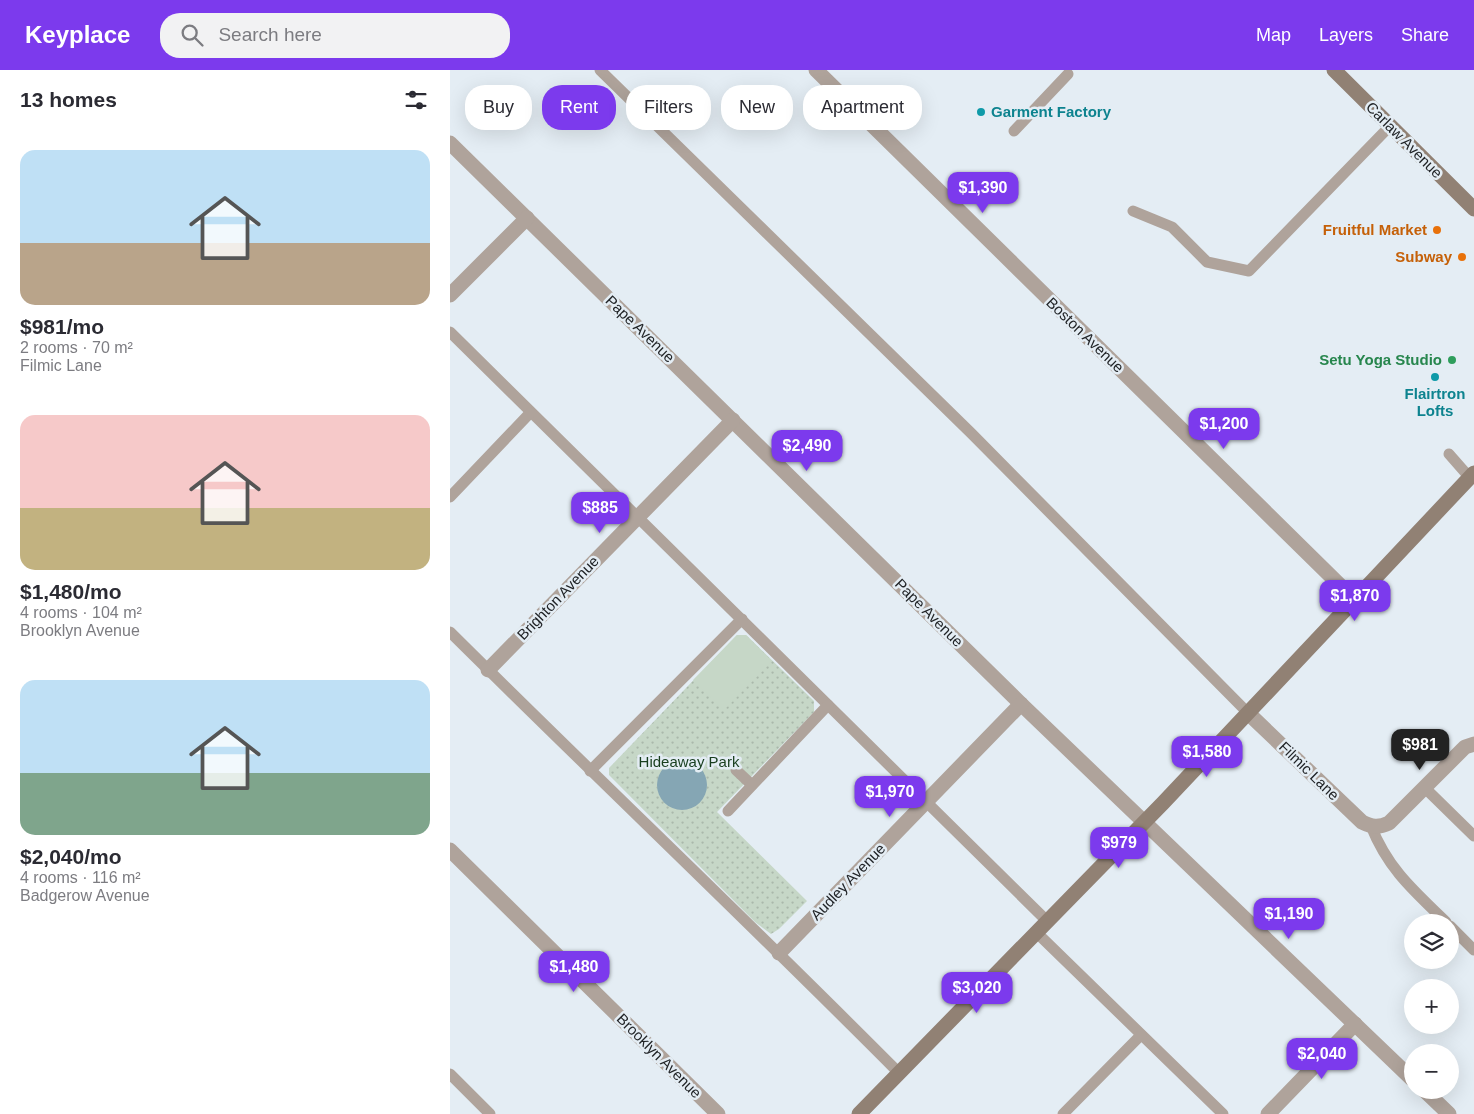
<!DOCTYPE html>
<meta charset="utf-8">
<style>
:root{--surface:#fff;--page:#f2f2f3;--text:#2b2b33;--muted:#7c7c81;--accent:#7c3aed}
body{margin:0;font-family:Arial,sans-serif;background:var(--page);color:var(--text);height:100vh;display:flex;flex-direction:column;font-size:19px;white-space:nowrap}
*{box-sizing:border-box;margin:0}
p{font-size:16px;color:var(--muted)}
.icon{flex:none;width:28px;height:28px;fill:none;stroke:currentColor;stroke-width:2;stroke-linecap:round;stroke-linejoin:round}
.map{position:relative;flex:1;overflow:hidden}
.panel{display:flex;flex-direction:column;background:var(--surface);width:450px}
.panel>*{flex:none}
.guide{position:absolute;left:15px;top:15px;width:475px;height:45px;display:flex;gap:10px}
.tools{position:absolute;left:954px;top:844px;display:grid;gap:10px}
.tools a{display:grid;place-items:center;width:55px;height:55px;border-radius:50%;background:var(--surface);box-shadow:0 5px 20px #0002;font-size:25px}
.price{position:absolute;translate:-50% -42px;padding:0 11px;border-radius:10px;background:var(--accent);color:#fff;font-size:16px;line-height:32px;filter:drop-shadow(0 1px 2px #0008)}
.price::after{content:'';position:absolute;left:50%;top:30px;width:15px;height:11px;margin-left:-8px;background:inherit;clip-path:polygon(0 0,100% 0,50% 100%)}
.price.current{background:#222;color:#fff}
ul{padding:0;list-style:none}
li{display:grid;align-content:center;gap:10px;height:265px;padding:0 20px}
li span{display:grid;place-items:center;height:155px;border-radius:15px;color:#555}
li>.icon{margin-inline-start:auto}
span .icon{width:90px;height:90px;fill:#fffc;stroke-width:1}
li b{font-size:21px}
h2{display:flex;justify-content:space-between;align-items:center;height:60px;padding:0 20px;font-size:21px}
.chip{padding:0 18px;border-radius:20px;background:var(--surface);box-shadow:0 5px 20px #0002;font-size:18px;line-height:45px}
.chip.current{background:var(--accent);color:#fff}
header{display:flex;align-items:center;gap:30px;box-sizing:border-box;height:70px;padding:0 25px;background:var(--accent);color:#fff}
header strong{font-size:24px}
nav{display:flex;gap:28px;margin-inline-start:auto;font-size:18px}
.search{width:350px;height:45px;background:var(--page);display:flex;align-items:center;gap:12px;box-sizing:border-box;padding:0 18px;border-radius:20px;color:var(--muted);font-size:19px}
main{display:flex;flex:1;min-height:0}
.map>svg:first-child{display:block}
.park{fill:url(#park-dots)}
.pitch{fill:#c6d7c7}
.water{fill:#85a6b4}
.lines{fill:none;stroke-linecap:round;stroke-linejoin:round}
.lane{stroke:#afa39b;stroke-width:11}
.street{stroke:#afa39b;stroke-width:15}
.secondary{stroke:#918174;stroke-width:15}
.culture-dot{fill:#0f9aa8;stroke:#e4edf4;stroke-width:2}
.food-dot{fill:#e8710a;stroke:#e4edf4;stroke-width:2}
.leisure-dot{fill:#2e9e5b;stroke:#e4edf4;stroke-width:2}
.labels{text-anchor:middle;stroke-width:5;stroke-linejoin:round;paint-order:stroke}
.culture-label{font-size:15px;font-weight:bold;fill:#0d838f;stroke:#e4edf4;text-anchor:start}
.street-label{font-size:15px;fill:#212427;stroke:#e4edf4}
.food-label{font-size:15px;font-weight:bold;fill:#c56008;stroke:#e4edf4;text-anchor:end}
.leisure-label{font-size:15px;font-weight:bold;fill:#27864d;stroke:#e4edf4;text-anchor:end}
.park-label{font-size:15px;fill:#183e1e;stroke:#e4edf4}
</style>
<header>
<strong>Keyplace</strong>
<div class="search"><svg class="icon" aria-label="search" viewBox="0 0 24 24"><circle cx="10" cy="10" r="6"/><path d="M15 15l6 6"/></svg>Search here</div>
<nav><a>Map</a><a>Layers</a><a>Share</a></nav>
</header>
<main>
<section class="panel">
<h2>13 homes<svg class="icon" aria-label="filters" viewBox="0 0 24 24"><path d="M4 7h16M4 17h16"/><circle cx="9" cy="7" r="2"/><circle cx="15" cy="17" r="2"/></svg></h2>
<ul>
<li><span style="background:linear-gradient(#bfe0f5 60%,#b9a48a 0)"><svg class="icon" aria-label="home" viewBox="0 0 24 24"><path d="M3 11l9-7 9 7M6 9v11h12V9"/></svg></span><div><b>$981/mo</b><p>2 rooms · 70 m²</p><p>Filmic Lane</p></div></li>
<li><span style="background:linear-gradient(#f6c9c9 60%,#c2b280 0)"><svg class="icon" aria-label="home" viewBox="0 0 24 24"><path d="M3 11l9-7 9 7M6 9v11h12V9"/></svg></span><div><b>$1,480/mo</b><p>4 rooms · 104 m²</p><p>Brooklyn Avenue</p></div></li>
<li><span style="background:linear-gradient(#bfe0f5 60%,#7fa58c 0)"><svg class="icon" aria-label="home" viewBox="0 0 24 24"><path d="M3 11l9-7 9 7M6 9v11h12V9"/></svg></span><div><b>$2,040/mo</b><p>4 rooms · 116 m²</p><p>Badgerow Avenue</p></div></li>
</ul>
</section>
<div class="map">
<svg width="1024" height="1044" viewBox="0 0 1024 1044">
<defs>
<pattern id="park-dots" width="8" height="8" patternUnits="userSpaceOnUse" patternTransform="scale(1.25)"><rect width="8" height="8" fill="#c6d7c7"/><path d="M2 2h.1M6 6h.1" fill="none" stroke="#aab8ab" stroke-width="1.8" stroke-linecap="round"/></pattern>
</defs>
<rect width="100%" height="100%" fill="#e4edf4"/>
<!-- park -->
<polygon class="park" points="287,565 296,565 364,631 364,642 267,742 357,831 329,859 321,864 305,852 159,705 159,698"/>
<!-- pitch -->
<polygon class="pitch" points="287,565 296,565 322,591 274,640 243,610"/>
<!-- water -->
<circle class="water" cx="232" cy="715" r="25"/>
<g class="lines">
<!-- lane -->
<g class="lane">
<polyline points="150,0 521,363 798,643"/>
<polyline points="564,61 618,4"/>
<polyline points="683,141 722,157 757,192 799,201 940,56"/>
<polyline points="0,262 597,851"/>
<polyline points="999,384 1020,408"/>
<polyline points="0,427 80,343"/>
<path d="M0,562C149,710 301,854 449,1003"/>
<polyline points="286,700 302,715"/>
<polyline points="140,701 292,549"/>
<polyline points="975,718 1024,766"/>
<polyline points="278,741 378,635"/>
<path d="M921,756C938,799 964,821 996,852"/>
<polyline points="1000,856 1024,880"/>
<polyline points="586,862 773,1044"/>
<polyline points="0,1004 40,1044"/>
<polyline points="613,1044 691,965"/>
</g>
<!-- street -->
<g class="street">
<polyline points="366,0 905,530"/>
<polyline points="0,73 571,634 962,1009"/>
<polyline points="0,225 77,148"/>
<polyline points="38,600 283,350"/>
<path d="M798,643L912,752C922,757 928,758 939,753L1015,677L1024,674"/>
<polyline points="0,780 268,1044"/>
<polyline points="329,883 571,634"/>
<polyline points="974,1020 999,1044"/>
<polyline points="818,1044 905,954"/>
</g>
<!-- secondary -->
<g class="secondary">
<polyline points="884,0 1024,139"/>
<polyline points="409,1044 713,733 1024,403"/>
</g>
</g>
<!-- markers -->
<g class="culture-dot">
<circle cx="531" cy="42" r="5"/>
<circle cx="985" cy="307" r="5"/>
</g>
<g class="food-dot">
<circle cx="987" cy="160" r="5"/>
<circle cx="1012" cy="187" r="5"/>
</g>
<circle class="leisure-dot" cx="1002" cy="290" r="5"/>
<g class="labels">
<!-- culture labels -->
<g class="culture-label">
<text x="541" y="47">Garment Factory</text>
<text x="985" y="329" text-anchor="middle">Flairtron<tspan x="985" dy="17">Lofts</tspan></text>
</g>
<!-- street labels -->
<g class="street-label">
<text transform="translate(954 70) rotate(45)" y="5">Carlaw Avenue</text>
<text transform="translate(190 259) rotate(44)" y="5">Pape Avenue</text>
<text transform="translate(635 265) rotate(44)" y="5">Boston Avenue</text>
<text transform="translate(108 528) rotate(-46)" y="5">Brighton Avenue</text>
<text transform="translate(479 543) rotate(45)" y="5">Pape Avenue</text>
<text transform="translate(859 701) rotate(44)" y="5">Filmic Lane</text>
<text transform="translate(398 812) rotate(-46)" y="5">Audley Avenue</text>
<text transform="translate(209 986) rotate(45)" y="5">Brooklyn Avenue</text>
</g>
<!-- food labels -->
<g class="food-label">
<text x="977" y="165">Fruitful Market</text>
<text x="1002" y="192">Subway</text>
</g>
<!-- leisure labels -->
<g class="leisure-label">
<text x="992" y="295">Setu Yoga Studio</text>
</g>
<!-- park labels -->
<g class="park-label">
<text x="239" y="697">Hideaway Park</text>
</g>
</g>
</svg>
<div class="tools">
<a><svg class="icon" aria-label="layers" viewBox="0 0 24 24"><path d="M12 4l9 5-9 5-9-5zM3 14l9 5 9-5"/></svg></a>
<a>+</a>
<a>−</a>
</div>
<b class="price" style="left:533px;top:144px">$1,390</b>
<b class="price" style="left:774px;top:380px">$1,200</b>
<b class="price" style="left:357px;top:402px">$2,490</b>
<b class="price" style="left:150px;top:464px">$885</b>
<b class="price" style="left:905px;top:552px">$1,870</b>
<b class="price current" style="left:970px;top:701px">$981</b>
<b class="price" style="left:757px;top:708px">$1,580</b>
<b class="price" style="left:440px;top:748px">$1,970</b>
<b class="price" style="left:669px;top:799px">$979</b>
<b class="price" style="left:839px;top:870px">$1,190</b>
<b class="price" style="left:124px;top:923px">$1,480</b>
<b class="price" style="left:527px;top:944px">$3,020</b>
<b class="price" style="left:872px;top:1010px">$2,040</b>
<div class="guide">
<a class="chip">Buy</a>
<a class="chip current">Rent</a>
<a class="chip">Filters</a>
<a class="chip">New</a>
<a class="chip">Apartment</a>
</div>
</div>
</main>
